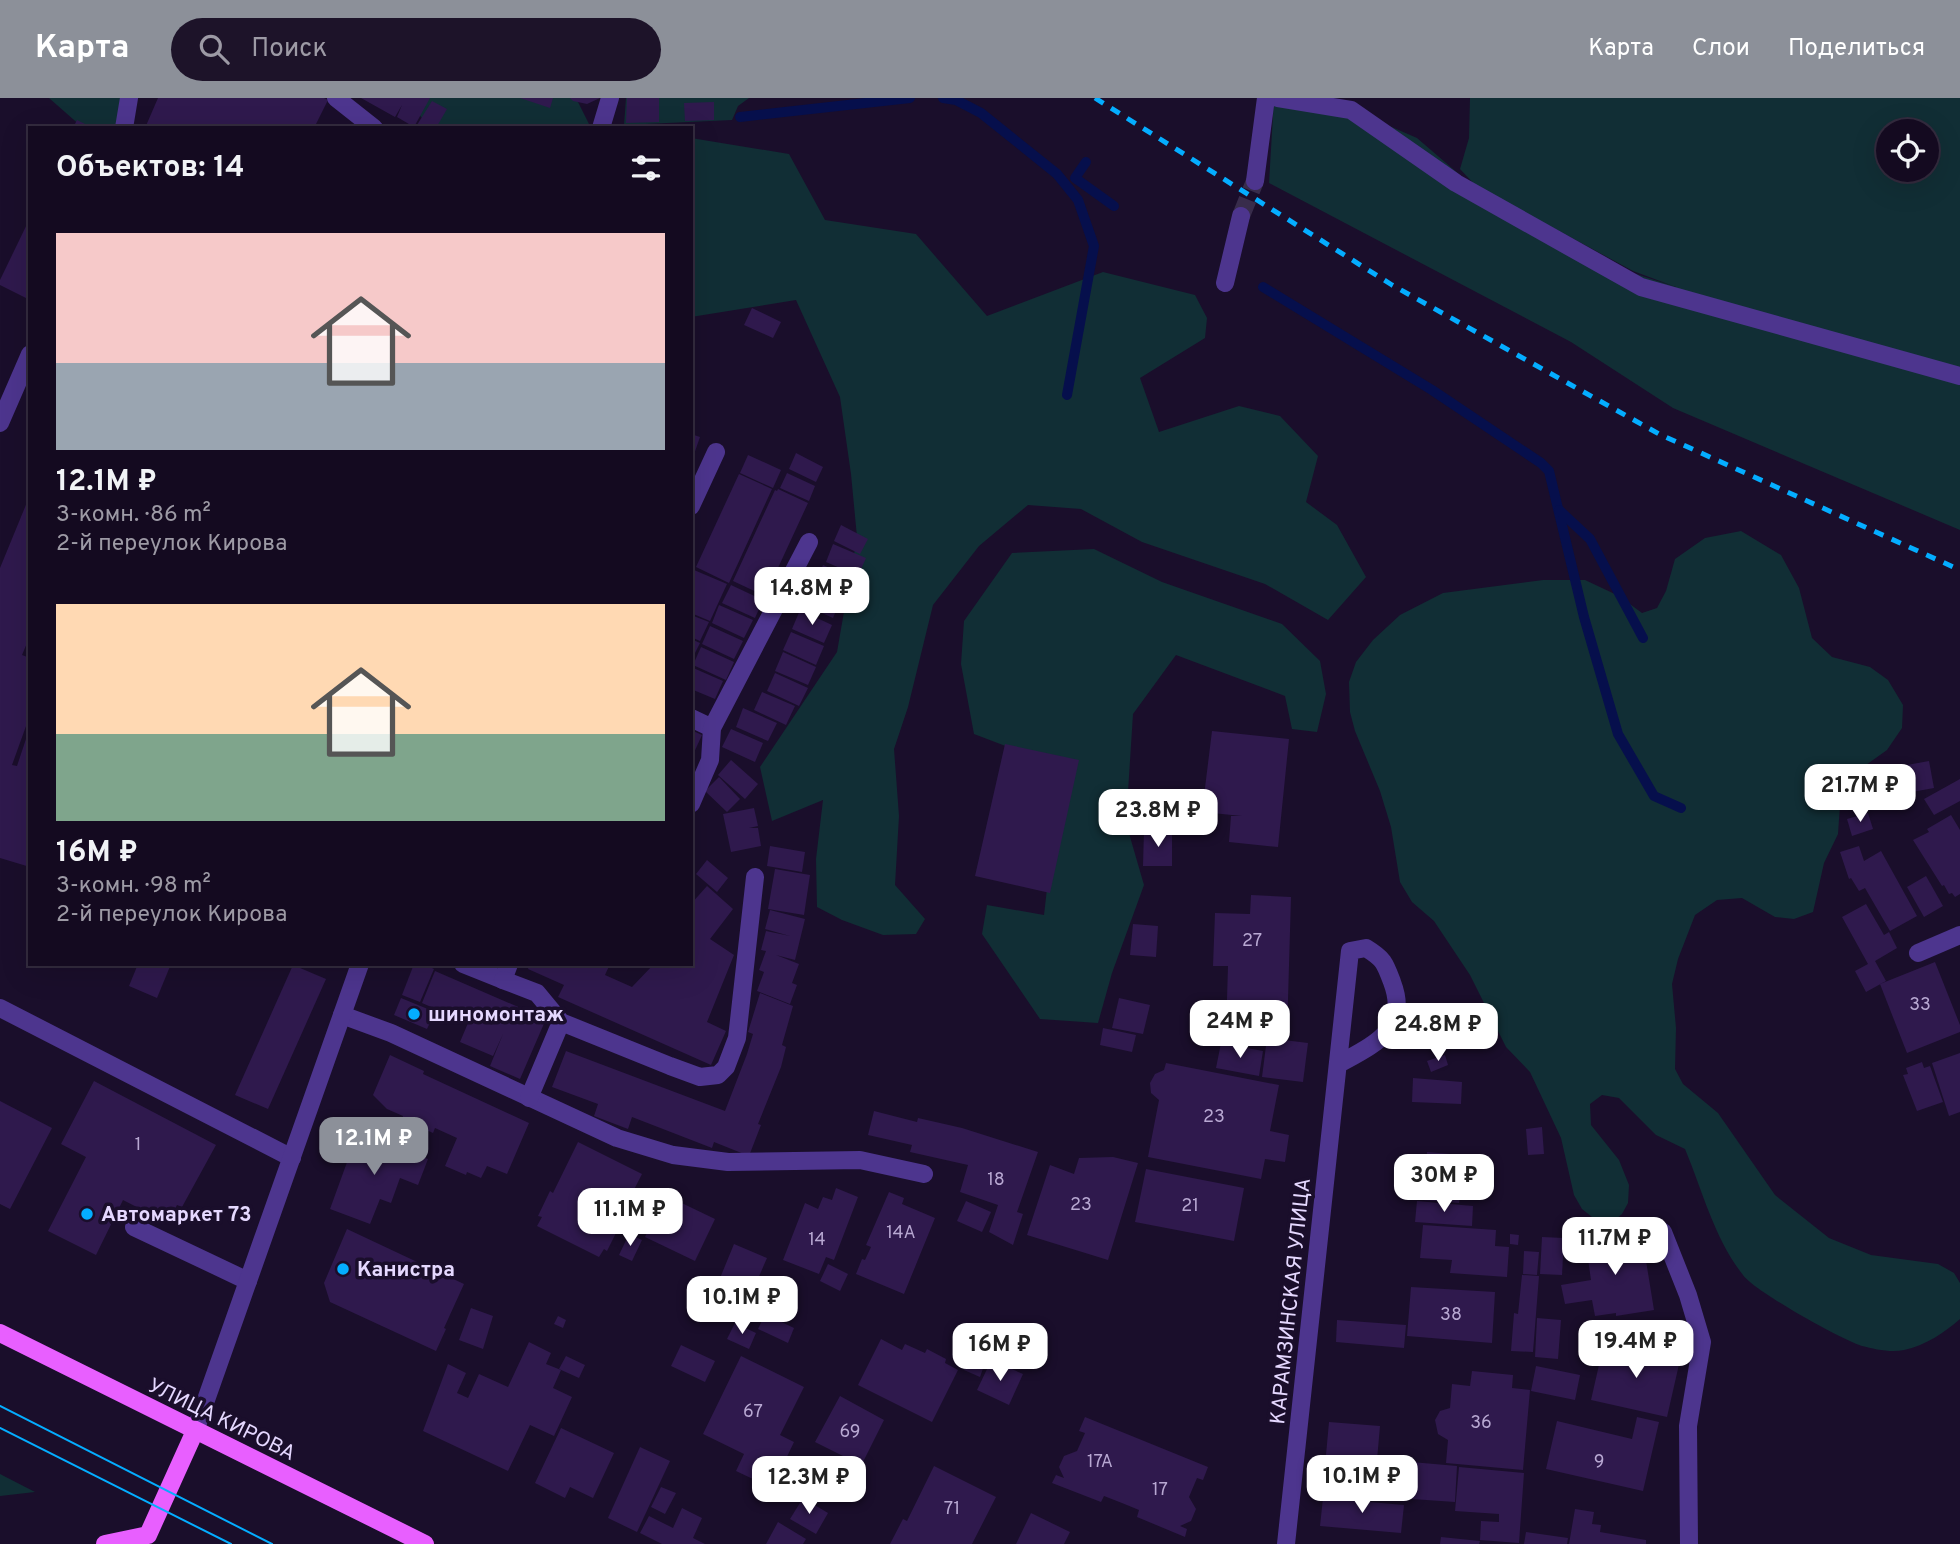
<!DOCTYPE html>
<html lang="ru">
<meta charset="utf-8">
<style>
:root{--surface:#140a20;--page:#1d1329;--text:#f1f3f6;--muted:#9d9aa5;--line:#332b3e;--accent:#8c9099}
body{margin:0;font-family:Overpass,sans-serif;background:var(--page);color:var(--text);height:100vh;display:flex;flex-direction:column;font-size:26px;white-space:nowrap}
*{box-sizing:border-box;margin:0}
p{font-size:23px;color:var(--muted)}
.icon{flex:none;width:38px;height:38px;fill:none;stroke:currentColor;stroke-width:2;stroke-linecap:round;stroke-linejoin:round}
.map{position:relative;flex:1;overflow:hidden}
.sheet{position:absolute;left:28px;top:28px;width:665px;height:840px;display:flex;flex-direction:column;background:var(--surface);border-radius:0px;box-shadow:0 7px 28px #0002,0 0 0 2px var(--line)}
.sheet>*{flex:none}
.controls{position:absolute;left:1876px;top:21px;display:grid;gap:14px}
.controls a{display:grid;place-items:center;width:63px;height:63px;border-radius:50%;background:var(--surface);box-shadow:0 7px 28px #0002,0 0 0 2px var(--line);font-size:35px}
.price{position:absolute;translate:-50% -60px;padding:0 16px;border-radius:14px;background:#fff;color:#222;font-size:23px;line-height:46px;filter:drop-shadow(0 2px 4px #0008)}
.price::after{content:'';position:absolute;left:50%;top:42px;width:21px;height:16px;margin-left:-10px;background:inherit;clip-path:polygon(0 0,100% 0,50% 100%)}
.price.selected{background:var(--accent);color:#fff}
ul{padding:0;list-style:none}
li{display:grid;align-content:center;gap:14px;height:371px;padding:0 28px}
li span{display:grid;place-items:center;height:217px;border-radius:0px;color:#555}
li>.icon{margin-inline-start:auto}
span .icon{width:126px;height:126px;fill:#fffc;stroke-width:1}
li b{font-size:30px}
h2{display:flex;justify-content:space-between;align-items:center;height:84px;padding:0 28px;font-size:30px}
header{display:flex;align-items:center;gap:42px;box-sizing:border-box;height:98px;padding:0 35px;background:var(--accent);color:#fff}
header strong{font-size:33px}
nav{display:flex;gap:38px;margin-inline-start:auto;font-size:24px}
.search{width:490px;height:63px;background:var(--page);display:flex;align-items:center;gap:18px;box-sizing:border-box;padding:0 24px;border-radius:38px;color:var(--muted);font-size:26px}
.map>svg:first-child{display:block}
.green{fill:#112e35;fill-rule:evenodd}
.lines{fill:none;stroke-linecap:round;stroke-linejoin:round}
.stream{stroke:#060f4c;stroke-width:10}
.building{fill:#2f194d}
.minor-tunnel{stroke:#382c4b;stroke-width:18;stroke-dasharray:18 9;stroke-linecap:butt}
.minor{stroke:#4d358e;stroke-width:18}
.major{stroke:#e85fff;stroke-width:18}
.tram{stroke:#04adff;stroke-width:2}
.rail{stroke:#04adff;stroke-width:5;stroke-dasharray:10 9;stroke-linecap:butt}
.poi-dot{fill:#04adff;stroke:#1a0e2b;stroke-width:2.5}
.labels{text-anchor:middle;stroke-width:7;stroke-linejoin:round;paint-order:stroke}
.number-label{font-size:18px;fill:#b8a8d2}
.poi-label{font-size:21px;font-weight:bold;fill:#e5d8ff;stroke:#1a0e2b;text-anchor:start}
.street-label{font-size:21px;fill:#e5d8ff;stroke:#1a0e2b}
</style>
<header>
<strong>Карта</strong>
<div class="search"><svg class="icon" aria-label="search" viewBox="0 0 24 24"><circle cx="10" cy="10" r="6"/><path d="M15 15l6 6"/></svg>Поиск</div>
<nav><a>Карта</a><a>Слои</a><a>Поделиться</a></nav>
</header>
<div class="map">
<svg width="1960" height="1446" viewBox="0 0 1960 1446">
<rect width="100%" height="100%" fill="#1a0e2b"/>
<!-- green -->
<g class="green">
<polygon points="49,0 125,0 117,30 82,29"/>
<polygon points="412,0 576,0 591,30 430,30 409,4"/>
<polygon points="626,0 749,0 738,8 732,22 624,27"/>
<path d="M1274,0H1325L1417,40L1475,90L1633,175L1676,189L1633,173L1476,88L1460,71L1469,40L1470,0H1960V432L1673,310L1571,244L1269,85ZM1888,33H1927V72H1888Z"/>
<polygon points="691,40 789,56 825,122 916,136 987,218 1103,174 1195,197 1207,220 1205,240 1140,280 1159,334 1239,308 1280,318 1318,358 1306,404 1337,427 1366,479 1328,522 1265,486 1142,444 1081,411 1028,407 979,448 933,507 908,609 894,651 899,718 895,787 925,821 916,836 883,837 842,822 817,809 816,761 823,702 772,723 760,669 837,554 857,439 851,376 840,299 796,202 691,219"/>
<path d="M1741,433L1781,457L1799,490L1812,540L1832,559L1870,569L1888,582L1903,607L1902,630L1887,652L1859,672L1845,686L1840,707L1838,736L1824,765L1813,814L1794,821L1775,819L1742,800L1717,802L1695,817L1678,861L1672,886L1676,930L1675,971L1683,986L1718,1015L1775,1097L1829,1140L1871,1157L1938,1166L1954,1175L1960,1185V1221C1945,1234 1925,1248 1904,1252C1891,1255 1874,1251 1862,1248C1842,1242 1754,1193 1743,1177C1714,1140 1703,1094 1685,1051L1656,1037L1619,1000L1602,997L1590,1006L1591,1027L1619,1062L1629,1087L1628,1105L1622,1116L1615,1122L1606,1124L1597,1123L1582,1111L1574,1097L1561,1040L1530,974L1506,949L1470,877L1434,823L1412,804L1400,784L1391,729L1380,693L1355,633L1350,614L1349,584L1356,564L1373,542L1400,517L1443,495L1543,482H1585L1619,498L1642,515L1657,510L1666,493L1675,461L1705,440Z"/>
<polygon points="1094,451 1162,484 1282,526 1320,563 1326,596 1317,634 1292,631 1285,598 1176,557 1133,616 1126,725 1144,787 1112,875 1098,925 1040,921 982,836 987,807 1044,817 1061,669 974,636 961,566 964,523 1012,455"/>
<polygon points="0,1376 35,1394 0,1398"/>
</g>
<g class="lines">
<!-- stream -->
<g class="stream">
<polyline points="943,0 956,2 981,15 1057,76 1078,102 1094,148 1067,297"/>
<polyline points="740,19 910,0"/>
<polyline points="1086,64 1075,80 1114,108"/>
<polyline points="1263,189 1432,292 1541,365 1549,373 1584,519 1618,636 1654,698 1681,710"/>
<polyline points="1559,412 1590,441 1643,540"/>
</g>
</g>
<!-- building -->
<g class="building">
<polygon points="158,0 324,0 328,2 316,26 324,30 145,30"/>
<polygon points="361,0 430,0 414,29 397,19 402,7 395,19"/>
<polygon points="520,0 553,0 550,10"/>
<polygon points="570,0 600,0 587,6 573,3"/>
<polygon points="627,0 659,0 659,24 626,25"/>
<polygon points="432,3 447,11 436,30 422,30 417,27"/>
<polygon points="714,4 714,22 685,23 684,5"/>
<polygon points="77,22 93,30 73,30"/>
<polygon points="30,120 30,202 0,187 0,182"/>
<polygon points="752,210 781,224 773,240 744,227"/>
<polygon points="691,336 700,339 692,362 691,362"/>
<polygon points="796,355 823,369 816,384 789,371"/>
<polygon points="748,357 781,372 773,390 740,375"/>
<polygon points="787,375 815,388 809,403 780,390"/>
<polygon points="739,376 772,391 729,485 696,469"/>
<polygon points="778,391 808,405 765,498 733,483 775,392 777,393"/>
<polygon points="30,397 30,538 22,557 30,560 30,617 12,667 17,668 28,635 30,636 30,769 0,760 0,470"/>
<polygon points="841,427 868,441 860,456 834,443"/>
<polygon points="833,446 866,460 858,478 826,464"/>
<polygon points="823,467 856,482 848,500 815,485"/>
<polygon points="694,472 727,486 710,523 691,515 691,479"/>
<polygon points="731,487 763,502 755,520 722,505"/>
<polygon points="809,487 841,501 833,520 800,505"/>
<polygon points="719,507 753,522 744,540 712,525"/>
<polygon points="800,512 832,527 824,545 792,531"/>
<polygon points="691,517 709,524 700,543 691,539"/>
<polygon points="710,528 743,543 734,561 702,546"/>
<polygon points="791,534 824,548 816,567 783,552"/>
<polygon points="691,541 700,545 691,563"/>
<polygon points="701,549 734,564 726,582 693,567"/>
<polygon points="783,554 816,569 808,587 775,573"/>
<polygon points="691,569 723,583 715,601 691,591"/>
<polygon points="775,575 808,590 799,608 767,593"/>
<polygon points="762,594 795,608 786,627 754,612"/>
<polygon points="743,610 777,625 768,643 736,629"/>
<polygon points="731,631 763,645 755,664 722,649"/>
<polygon points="691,632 702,637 691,661"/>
<polygon points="1212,633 1289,641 1278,749 1229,744 1231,718 1242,718 1202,714"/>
<polygon points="1005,646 1079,662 1050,795 975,778"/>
<polygon points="731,662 758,686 745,701 718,677"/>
<polygon points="1929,663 1934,690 1912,694 1907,667"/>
<polygon points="719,679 740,701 727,714 705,693"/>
<polygon points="1960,681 1960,703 1934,717 1924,701"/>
<polygon points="754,710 758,728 749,730 758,730 761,748 731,754 723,716"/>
<polygon points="1868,715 1873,731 1852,738 1847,721"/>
<polygon points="1951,717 1960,732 1960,796 1955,799 1952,795 1949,796 1944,787 1942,788 1913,742 1929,734 1927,731"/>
<polygon points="1144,732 1172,734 1172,768 1143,768"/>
<polygon points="770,748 805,754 802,774 767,768"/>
<polygon points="1859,748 1864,763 1881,753 1917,818 1890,833 1865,790 1859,793 1851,780 1849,781 1840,754"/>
<polygon points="707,762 728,780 717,794 696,776"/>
<polygon points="775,771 810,777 804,817 768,811"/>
<polygon points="1926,778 1943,808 1924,819 1907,789"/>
<polygon points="707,788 733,811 710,841 734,857 707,924 726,933 711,967 558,899 564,887 528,871 530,866 610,866 605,877 632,889 654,866 691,866 691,806"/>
<polygon points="1251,797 1291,799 1287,936 1226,934 1228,868 1213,868 1215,815 1250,816"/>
<polygon points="1866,806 1884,837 1889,834 1897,850 1875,863 1886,883 1866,894 1855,873 1868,866 1842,819"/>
<polygon points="770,812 805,821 795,862 776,857 799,866 792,885 797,887 790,906 757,893 764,874 759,872 766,853 761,852 766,833 790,838 765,831"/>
<polygon points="1133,826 1158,828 1156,859 1130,857"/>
<polygon points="1935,864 1960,927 1960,934 1907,955 1880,886"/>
<polygon points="138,866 171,866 157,900 129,888"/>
<polygon points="414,866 423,866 434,871 420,904 402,897"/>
<polygon points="293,867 326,881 268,1011 235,997"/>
<polygon points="435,873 546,921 520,981 490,968 503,936 493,958 460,944 468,925 422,905"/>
<polygon points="760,895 793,908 782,947 786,949 781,969 758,1026 761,1027 749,1058 714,1044 712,1050 632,1019 628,1031 594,1018 598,1006 552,989 566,953 725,1013 747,956 753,936 748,934"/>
<polygon points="401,900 435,914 427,931 394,917"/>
<polygon points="1119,900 1150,907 1143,936 1112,930"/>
<polygon points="1103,930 1136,937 1132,954 1100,947"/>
<polygon points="1267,940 1308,945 1303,984 1262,979"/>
<polygon points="1221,945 1263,953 1259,978 1216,970"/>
<polygon points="1960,955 1960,1014 1949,1018 1932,965"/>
<polygon points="390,957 424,973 423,976 529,1025 507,1076 487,1068 481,1080 467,1074 466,1077 445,1068 457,1040 435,1030 433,1035 402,1021 403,1018 387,1011 373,997"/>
<polygon points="1445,957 1448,967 1431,974 1427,963"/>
<polygon points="1922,964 1924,970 1930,968 1943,1004 1917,1013 1903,977 1908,976 1906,970"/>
<polygon points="1166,965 1279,987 1270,1033 1289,1037 1285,1064 1265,1061 1261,1081 1148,1059 1159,1002 1151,995 1150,985 1155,976 1164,972"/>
<polygon points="1413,980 1462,984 1461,1006 1412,1004"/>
<polygon points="94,983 216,1047 182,1109 177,1107 168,1125 123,1102 96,1157 48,1133 86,1059 61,1046"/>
<polygon points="0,1003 52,1030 10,1111 0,1106"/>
<polygon points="874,1013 917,1024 918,1020 962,1030 1038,1054 1017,1114 1023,1116 1013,1147 989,1134 998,1107 960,1094 968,1067 910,1054 912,1047 868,1037"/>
<polygon points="1542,1029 1544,1056 1528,1057 1526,1031"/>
<polygon points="358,1034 428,1061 418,1087 400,1080 391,1105 380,1101 370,1126 330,1111"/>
<polygon points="578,1044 642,1076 616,1127 619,1129 607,1153 604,1151 599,1159 537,1128 542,1119 538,1118 550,1093 553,1095"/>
<polygon points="1427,1054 1474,1058 1472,1096 1460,1095 1459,1105 1423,1102"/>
<polygon points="1113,1059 1138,1065 1108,1162 1027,1137 1050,1067 1074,1076 1079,1060"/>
<polygon points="1146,1071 1244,1090 1234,1143 1135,1124"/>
<polygon points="836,1090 858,1099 834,1162 826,1159 819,1176 783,1162 805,1105 818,1111 823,1099 832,1102"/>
<polygon points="889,1094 904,1100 902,1106 935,1120 904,1196 856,1176 862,1161 865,1162 871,1149 866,1147"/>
<polygon points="665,1097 715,1121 695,1163 645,1139"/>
<polygon points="966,1103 991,1114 982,1134 957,1123"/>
<polygon points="1417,1103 1473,1108 1472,1128 1415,1124"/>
<polygon points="1423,1127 1496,1132 1495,1148 1509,1149 1507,1179 1450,1175 1452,1162 1420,1160"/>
<polygon points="1629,1130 1631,1139 1642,1138 1654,1212 1616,1218 1616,1215 1595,1218 1592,1202 1565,1206 1561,1187 1591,1182 1586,1147 1606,1144 1604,1134"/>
<polygon points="347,1131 464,1186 444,1230 446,1231 436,1253 330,1204 324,1185"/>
<polygon points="629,1136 642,1142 632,1163 619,1157"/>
<polygon points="1510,1136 1519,1137 1518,1147 1510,1146"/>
<polygon points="1542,1139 1564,1140 1562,1177 1540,1176"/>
<polygon points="734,1146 767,1160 741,1220 709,1207"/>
<polygon points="1524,1153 1539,1154 1537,1177 1523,1176"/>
<polygon points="828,1166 848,1176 840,1193 820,1183"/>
<polygon points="1522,1177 1539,1178 1533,1254 1511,1253 1514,1215 1518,1216"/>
<polygon points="1411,1189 1495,1194 1492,1245 1407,1238"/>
<polygon points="471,1210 493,1218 483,1251 459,1242"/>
<polygon points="765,1216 794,1230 788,1245 758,1231"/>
<polygon points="558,1218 566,1222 563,1230 554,1226"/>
<polygon points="1537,1220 1561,1222 1558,1261 1535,1259"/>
<polygon points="1337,1222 1406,1227 1404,1250 1336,1244"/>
<polygon points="735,1225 756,1235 749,1251 727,1241"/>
<polygon points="881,1241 902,1252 905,1246 925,1255 927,1251 946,1261 945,1265 958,1272 932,1324 858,1287"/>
<polygon points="529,1244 551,1255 546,1266 561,1272 553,1290 572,1299 554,1338 530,1327 508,1373 423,1333 448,1266 466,1275 457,1295 468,1300 479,1276 508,1289"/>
<polygon points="1604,1245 1680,1262 1667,1319 1591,1302"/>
<polygon points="681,1247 715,1263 705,1284 671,1268"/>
<polygon points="973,1250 988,1256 980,1279 964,1272"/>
<polygon points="566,1258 585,1267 579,1280 559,1271"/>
<polygon points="741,1258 804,1289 780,1337 794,1344 772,1390 736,1373 744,1356 703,1336"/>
<polygon points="1000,1266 1023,1276 1009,1307 977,1292 988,1269"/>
<polygon points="1536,1268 1580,1277 1575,1302 1531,1293"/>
<polygon points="1472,1273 1513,1277 1512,1290 1530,1292 1523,1372 1446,1365 1448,1342 1438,1336 1435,1322 1440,1313 1450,1310 1452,1286 1470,1288"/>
<polygon points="840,1298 884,1322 856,1378 842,1370 847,1360 815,1344"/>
<polygon points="1085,1319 1208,1369 1203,1382 1197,1380 1189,1399 1196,1411 1191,1423 1180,1428 1187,1431 1185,1439 1137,1419 1139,1412 1122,1405 1104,1398 1101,1404 1052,1385 1056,1377 1064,1380 1059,1369 1064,1358 1077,1353 1085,1335 1079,1333"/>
<polygon points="1637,1319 1659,1324 1643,1393 1546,1371 1557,1323 1632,1341"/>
<polygon points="1329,1324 1380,1328 1377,1362 1326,1357"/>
<polygon points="561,1330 614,1355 593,1400 570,1389 565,1400 535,1385"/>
<polygon points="640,1349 670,1363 637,1434 608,1420"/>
<polygon points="1400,1363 1457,1368 1455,1404 1398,1400"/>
<polygon points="934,1368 996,1399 972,1446 890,1446 903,1421 907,1423"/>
<polygon points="1459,1369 1524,1375 1519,1445 1480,1442 1481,1423 1499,1424 1499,1416 1455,1413"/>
<polygon points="661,1389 676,1395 665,1416 651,1409"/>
<polygon points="803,1400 828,1415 816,1436 790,1421"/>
<polygon points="1323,1400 1404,1407 1401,1435 1320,1428"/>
<polygon points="682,1410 702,1420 693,1440 705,1446 662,1446 640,1435 649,1418 673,1430"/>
<polygon points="1575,1411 1594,1414 1592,1426 1601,1427 1600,1434 1646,1442 1646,1446 1569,1446"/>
<polygon points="1031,1415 1070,1434 1064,1446 1016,1446"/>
<polygon points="778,1424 806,1441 803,1446 766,1446"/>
<polygon points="1526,1434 1568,1440 1567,1446 1524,1446"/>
<polygon points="1441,1439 1480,1443 1479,1446 1440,1446"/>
</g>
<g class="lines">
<!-- minor-tunnel -->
<polyline class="minor-tunnel" points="1241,118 1255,83"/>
<!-- minor -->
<g class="minor">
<polyline points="336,0 374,30"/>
<polyline points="1278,0 1351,12 1456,85 1641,189 1960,278"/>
<polyline points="124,30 129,0"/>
<polyline points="601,30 610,0"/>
<polyline points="1255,83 1266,0"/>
<polyline points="1225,185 1241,118"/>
<polyline points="0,325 30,256"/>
<polyline points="691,408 716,354"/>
<polyline points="691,620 712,630"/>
<polyline points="691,706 710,662 712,630 809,444"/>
<polyline points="1918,855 1960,837"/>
<polyline points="463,866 503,882 509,866"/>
<polyline points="503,882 537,895 561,924 670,968 700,979 718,977 726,969 737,940 755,779"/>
<polyline points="0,910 292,1060"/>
<polyline points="342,917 391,935 617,1040 673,1057 728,1064 860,1062 924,1076"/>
<polyline points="529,1000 561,924"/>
<polyline points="134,1129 248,1183"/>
<polyline points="1663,1134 1688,1197 1702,1244 1688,1328 1689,1446"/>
<polyline points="195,1333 360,866"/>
<path d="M1286,1446L1350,853L1366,850C1384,861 1385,865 1392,884C1410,931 1375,946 1339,966"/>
</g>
<!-- major -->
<g class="major">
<polyline points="0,1235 425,1446"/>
<polyline points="105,1446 148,1437 195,1333"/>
</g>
<!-- tram -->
<g class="tram">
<polyline points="0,1308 272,1446"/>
<polyline points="0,1330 231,1446"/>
</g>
<!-- rail -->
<polyline class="rail" points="1095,0 1392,187 1659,336 1960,472"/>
</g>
<!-- markers -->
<g class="poi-dot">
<circle cx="414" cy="916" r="7"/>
<circle cx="87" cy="1116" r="7"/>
<circle cx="343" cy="1171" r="7"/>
</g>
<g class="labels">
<!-- number labels -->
<g class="number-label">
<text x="1252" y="848">27</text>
<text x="1920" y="912">33</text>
<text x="1214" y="1024">23</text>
<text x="138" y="1052">1</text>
<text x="996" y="1087">18</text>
<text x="1081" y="1112">23</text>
<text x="1190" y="1113">21</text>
<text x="901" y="1140">14А</text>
<text x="817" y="1147">14</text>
<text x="1451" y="1222">38</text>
<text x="753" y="1319">67</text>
<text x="1481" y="1330">36</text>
<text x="850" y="1339">69</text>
<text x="1100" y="1369">17А</text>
<text x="1599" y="1369">9</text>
<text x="1160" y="1397">17</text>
<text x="952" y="1416">71</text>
</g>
<!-- poi labels -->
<g class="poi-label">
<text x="428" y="923">шиномонтаж</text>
<text x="101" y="1123">Автомаркет 73</text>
<text x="357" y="1178">Канистра</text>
</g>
<!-- street labels -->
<g class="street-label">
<text transform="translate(1290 1203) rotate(-84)" y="7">КАРАМЗИНСКАЯ УЛИЦА</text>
<text transform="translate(222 1321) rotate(26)" y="7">УЛИЦА КИРОВА</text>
</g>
</g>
</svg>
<div class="controls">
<a><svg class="icon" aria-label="locate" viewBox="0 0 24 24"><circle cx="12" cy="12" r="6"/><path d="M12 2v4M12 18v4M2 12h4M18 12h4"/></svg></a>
</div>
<b class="price" style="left:812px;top:529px">14.8M ₽</b>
<b class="price" style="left:1860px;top:726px">21.7M ₽</b>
<b class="price" style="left:1158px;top:751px">23.8M ₽</b>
<b class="price" style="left:1240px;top:962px">24M ₽</b>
<b class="price" style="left:1438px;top:965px">24.8M ₽</b>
<b class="price selected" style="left:374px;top:1079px">12.1M ₽</b>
<b class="price" style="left:1444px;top:1116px">30M ₽</b>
<b class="price" style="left:630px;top:1150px">11.1M ₽</b>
<b class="price" style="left:1615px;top:1179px">11.7M ₽</b>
<b class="price" style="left:742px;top:1238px">10.1M ₽</b>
<b class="price" style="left:1636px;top:1282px">19.4M ₽</b>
<b class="price" style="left:1000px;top:1285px">16M ₽</b>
<b class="price" style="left:1362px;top:1417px">10.1M ₽</b>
<b class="price" style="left:809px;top:1418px">12.3M ₽</b>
<section class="sheet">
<h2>Объектов: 14<svg class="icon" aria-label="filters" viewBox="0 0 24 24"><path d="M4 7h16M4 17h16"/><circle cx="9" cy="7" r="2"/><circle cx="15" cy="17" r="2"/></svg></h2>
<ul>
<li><span style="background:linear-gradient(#f6c9c9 60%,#9aa5b1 0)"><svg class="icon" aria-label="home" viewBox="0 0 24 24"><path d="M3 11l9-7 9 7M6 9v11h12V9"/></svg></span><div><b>12.1M ₽</b><p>3-комн. · 86 m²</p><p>2-й переулок Кирова</p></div></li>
<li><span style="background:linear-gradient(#ffd9b3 60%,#7fa58c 0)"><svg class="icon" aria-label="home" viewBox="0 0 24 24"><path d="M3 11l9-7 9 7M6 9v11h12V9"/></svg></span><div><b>16M ₽</b><p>3-комн. · 98 m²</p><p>2-й переулок Кирова</p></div></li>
</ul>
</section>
</div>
